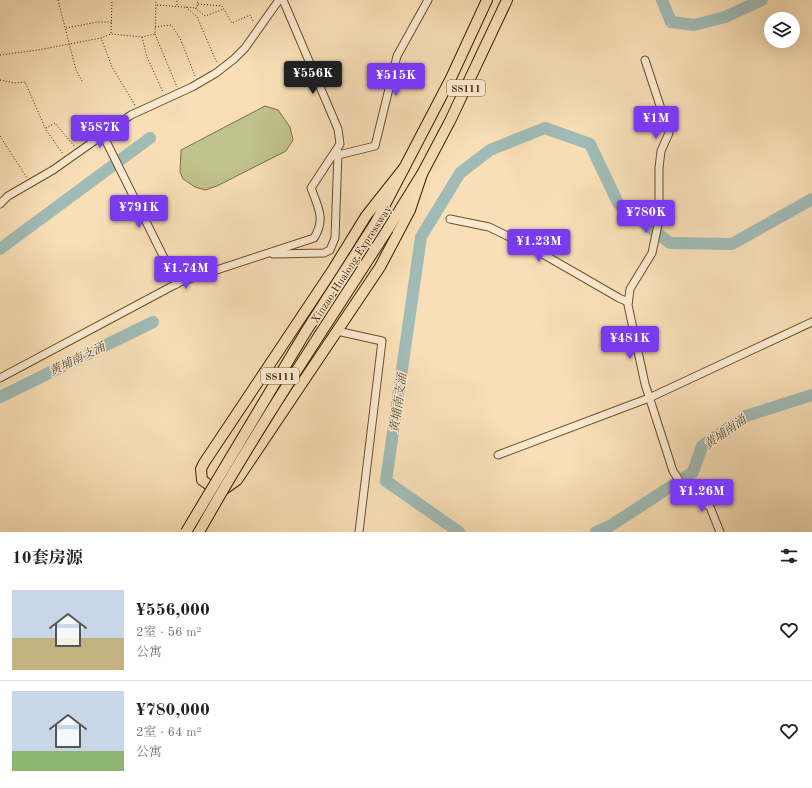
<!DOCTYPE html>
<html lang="zh">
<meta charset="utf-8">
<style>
:root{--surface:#fff;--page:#f6f6f6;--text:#222;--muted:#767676;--line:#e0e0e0;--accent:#7c3aed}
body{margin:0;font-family:"Old Standard TT","Noto Serif SC",serif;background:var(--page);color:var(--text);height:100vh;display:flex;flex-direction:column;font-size:15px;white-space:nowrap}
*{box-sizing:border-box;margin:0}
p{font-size:13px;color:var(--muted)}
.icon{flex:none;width:22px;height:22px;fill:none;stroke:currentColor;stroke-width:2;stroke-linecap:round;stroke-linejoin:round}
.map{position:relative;height:532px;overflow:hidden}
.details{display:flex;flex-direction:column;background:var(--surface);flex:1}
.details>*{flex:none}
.controls{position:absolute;left:764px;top:12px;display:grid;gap:8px}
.controls a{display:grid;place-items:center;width:36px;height:36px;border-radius:50%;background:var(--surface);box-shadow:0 4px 16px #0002;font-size:20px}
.price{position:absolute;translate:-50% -34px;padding:0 9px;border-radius:4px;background:var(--accent);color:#fff;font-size:13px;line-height:26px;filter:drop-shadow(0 1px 2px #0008)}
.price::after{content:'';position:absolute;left:50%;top:24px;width:12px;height:9px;margin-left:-6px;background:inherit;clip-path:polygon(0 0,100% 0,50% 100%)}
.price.selected{background:#222;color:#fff}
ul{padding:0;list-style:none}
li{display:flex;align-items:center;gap:12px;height:100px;padding:0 12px}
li+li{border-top:1px solid var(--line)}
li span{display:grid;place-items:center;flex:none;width:112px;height:80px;border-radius:0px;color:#555}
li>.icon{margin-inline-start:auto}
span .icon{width:48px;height:48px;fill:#fffc;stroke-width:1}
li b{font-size:17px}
h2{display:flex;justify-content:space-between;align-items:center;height:48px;padding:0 12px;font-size:17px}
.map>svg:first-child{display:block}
.green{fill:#c0c18c;stroke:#7c6f46}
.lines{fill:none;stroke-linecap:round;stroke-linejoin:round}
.river{stroke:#a0bbb6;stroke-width:12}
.minor-casing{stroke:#684e2e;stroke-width:9}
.highway-casing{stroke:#371d01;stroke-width:12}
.path{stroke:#371d01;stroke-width:1;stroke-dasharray:1 2;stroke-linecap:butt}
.minor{stroke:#fbead0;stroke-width:7}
.highway{stroke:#f9dfb7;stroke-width:10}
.highway-bridge-casing{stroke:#371d01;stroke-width:12;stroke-linecap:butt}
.highway-bridge{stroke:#f9dfb7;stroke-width:10}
.labels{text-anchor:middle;stroke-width:3;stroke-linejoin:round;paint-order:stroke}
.shield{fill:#fbead0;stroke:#725a3f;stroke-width:1}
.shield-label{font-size:10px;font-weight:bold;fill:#371d01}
.street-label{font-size:11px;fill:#371d01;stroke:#fbead0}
.water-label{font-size:12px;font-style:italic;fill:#564c37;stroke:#fbead0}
</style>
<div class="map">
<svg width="812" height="532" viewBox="0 0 812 532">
<rect width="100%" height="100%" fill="#f9dfb7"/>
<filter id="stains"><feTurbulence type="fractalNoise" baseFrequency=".005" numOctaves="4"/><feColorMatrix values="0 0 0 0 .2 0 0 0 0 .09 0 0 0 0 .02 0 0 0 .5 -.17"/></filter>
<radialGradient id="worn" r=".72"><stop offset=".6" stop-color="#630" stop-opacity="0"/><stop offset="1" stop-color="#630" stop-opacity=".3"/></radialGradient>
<!-- green -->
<polygon class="green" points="265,106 278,110 290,127 293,140 286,151 217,186 205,190 195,187 183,179 180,172 181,150"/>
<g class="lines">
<!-- river -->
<g class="river">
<polyline points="662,0 671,22 694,25 725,17 762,0"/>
<polyline points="0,249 150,138"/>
<polyline points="0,397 153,322"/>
<polyline points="459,532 386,481 421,237 460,173 490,150 545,128 590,144 618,203 670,243 732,244 812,199"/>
<polyline points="596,532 610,526 693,472 702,446 746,416 812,395"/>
</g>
<!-- minor casing -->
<g class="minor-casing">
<g id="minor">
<polyline points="645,60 669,133 661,151 659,168 659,220 652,253 630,289 628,305 645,384 673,471 686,491 710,507 720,532"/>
<polyline points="103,135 177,284"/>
<polyline points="338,155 375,146 397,56 428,0"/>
<polyline points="0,204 8,196 53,170 131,115 192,87 216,73 234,59 245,48 279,0"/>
<polyline points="450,219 489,227 534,249 619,298 628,302"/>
<polyline points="273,254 324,253 330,250 335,238 338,152"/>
<polyline points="337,331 382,341 359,532"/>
<path d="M0,378L180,282L314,238C326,219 318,207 311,188L340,144L338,129L283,0"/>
<polyline points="498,455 649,398 812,322"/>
</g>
</g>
<!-- highway casing -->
<g class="highway-casing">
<g id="highway">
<polyline points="404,168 366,216 334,268 204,463 201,469 202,480 213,488 223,490 237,480 380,267 410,210 422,174"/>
<polyline points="376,222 451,78 487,0"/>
<polyline points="388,229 422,174 450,121 507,0"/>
</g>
</g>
<!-- path -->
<g class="path">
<polyline points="58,0 76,70 82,81"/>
<polyline points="198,4 222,6 232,23 250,15 254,22"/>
<polyline points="157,5 197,8 198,0"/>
<polyline points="177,5 177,0"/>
<polyline points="186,7 197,17 217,63"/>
<polyline points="195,8 205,16 224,9"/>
<polyline points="155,27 171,25 180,38 195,76"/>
<polyline points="66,28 98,22 112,22"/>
<polyline points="111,33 112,0"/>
<polyline points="155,34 177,87"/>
<polyline points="142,37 147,57 163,92"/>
<polyline points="0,55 38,50 101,38"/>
<polyline points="0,80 15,83 25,82 46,130 63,154"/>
<polyline points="135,105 112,67 101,38 111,34 142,37 155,34 156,0"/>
<polyline points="46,128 55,123 74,146"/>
<polyline points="0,136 27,178"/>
</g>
<!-- minor -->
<use href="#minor" class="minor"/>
<!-- highway -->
<use href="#highway" class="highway"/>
<!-- highway-bridge casing -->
<g class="highway-bridge-casing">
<g id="highway-bridge">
<polyline points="186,532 305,333 376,222"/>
<path d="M199,532C257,428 324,329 388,229"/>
</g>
</g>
<!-- highway-bridge -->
<use href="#highway-bridge" class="highway-bridge"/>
</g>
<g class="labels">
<!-- shield labels -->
<g class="shield">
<rect x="447" y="80" width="38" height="16" rx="3"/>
<rect x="261" y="368" width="38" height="16" rx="3"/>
</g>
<g class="shield-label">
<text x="466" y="92">S8111</text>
<text x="280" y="380">S8111</text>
</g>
<!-- street labels -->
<g class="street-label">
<text transform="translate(351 264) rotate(-57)" y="4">Xinzao-Hualong Expressway</text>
</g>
<!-- water labels -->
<g class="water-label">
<text transform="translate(77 359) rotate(-26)" y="4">黄埔南支涌</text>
<text transform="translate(398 403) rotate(-82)" y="4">黄埔南支涌</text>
<text transform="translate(725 432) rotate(-35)" y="4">黄埔南涌</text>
</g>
</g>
<rect width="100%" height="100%" filter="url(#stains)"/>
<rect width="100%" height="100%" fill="url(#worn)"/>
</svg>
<div class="controls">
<a><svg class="icon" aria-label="layers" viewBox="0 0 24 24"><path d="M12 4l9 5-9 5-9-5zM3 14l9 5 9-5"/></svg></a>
</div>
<b class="price selected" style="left:313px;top:95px">¥556K</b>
<b class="price" style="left:396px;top:97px">¥515K</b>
<b class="price" style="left:656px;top:140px">¥1M</b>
<b class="price" style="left:100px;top:149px">¥587K</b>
<b class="price" style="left:139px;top:229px">¥791K</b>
<b class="price" style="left:646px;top:234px">¥780K</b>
<b class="price" style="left:539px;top:263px">¥1.23M</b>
<b class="price" style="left:186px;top:290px">¥1.74M</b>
<b class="price" style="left:630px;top:360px">¥481K</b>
<b class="price" style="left:702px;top:513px">¥1.26M</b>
</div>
<section class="details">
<h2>10套房源<svg class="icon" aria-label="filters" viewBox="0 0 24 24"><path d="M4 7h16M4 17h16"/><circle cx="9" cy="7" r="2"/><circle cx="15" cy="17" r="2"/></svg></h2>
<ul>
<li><span style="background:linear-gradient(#c9d6e8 60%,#c2b280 0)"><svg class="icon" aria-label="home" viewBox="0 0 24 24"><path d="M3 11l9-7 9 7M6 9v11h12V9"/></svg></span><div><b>¥556,000</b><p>2室 · 56 m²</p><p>公寓</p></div><svg class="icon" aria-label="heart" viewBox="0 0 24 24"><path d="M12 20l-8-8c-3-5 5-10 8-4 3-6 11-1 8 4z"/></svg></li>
<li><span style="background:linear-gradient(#c9d6e8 75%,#8fb573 0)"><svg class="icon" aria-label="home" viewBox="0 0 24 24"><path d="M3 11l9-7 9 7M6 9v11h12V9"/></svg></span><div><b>¥780,000</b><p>2室 · 64 m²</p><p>公寓</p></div><svg class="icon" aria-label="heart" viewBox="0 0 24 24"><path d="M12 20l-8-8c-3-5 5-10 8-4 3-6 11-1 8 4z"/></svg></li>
</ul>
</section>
